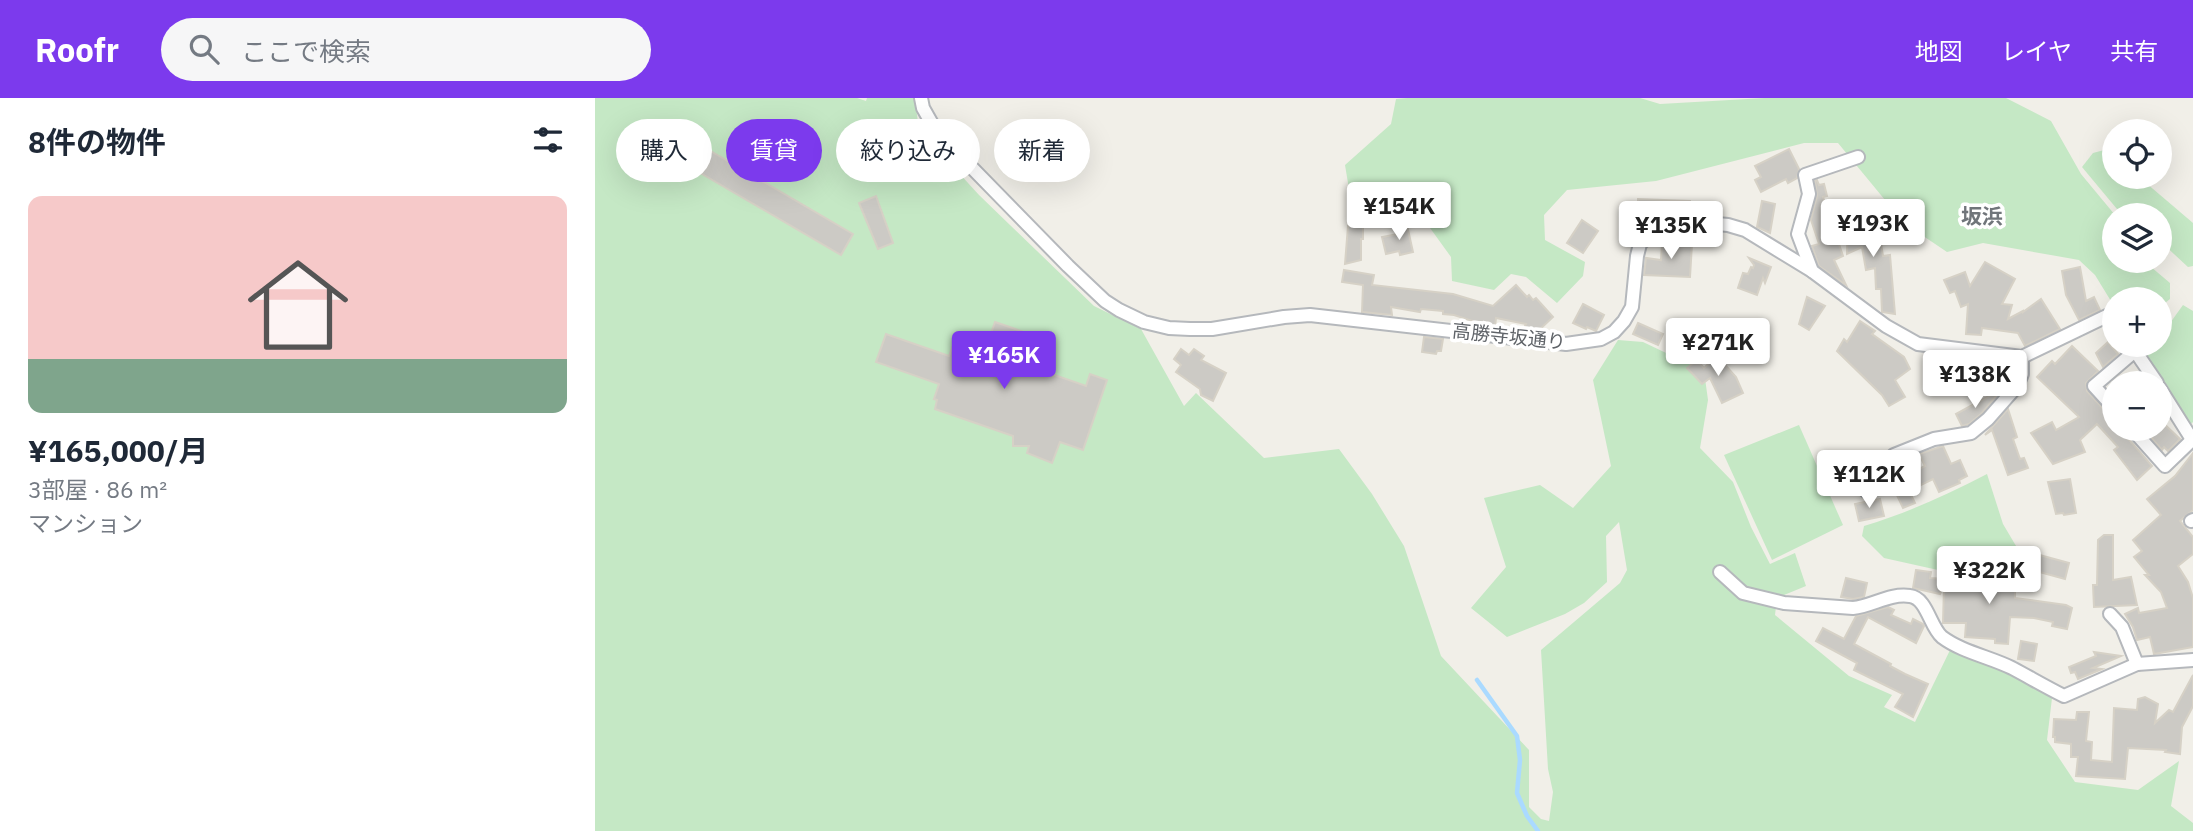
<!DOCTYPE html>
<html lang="ja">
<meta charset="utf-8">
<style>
:root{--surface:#fff;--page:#f6f6f7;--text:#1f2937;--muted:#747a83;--accent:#7c3aed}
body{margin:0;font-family:"IBM Plex Sans","Noto Sans JP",sans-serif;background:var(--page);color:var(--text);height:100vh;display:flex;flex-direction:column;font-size:26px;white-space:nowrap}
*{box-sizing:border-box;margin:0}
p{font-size:23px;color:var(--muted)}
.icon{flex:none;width:38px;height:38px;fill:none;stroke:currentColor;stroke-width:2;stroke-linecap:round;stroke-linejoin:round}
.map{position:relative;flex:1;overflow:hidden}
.panel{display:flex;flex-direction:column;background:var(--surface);width:595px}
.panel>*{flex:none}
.guide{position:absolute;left:21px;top:21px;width:665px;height:63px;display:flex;gap:14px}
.controls{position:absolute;left:1507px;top:21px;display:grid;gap:14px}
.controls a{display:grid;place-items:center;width:70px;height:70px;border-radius:50%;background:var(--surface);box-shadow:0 7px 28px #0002;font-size:35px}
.price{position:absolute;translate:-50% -60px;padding:0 16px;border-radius:7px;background:#fff;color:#222;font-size:23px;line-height:46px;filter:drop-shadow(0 2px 4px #0008)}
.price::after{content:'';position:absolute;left:50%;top:42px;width:21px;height:16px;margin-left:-10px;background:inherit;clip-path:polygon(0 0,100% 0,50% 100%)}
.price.active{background:var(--accent);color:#fff}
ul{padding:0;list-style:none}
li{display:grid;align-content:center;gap:14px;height:371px;padding:0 28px}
li span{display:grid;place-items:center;height:217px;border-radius:14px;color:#555}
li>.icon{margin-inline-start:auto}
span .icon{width:126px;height:126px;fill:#fffc;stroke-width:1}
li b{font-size:30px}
h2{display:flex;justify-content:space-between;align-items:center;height:84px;padding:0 28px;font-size:30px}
.tag{padding:0 24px;border-radius:32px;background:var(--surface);box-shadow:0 7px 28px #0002;font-size:24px;line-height:63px}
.tag.active{background:var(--accent);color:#fff}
header{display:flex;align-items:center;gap:42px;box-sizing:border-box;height:98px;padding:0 35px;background:var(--accent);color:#fff}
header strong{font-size:33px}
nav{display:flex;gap:38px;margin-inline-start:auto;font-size:24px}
.search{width:490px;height:63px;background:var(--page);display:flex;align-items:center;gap:18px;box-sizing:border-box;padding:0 24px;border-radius:38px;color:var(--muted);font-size:26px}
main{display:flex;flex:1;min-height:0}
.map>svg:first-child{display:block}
.green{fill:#c5e8c5}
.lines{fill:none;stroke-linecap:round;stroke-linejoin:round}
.stream{stroke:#aadaff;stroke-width:4.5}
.building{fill:#cccac5;stroke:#d6d1c6;stroke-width:2}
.minor-casing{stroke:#b5b8bc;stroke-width:16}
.minor{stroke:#fff;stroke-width:12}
.labels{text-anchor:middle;stroke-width:7;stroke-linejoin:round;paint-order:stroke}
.street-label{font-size:19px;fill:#5f6368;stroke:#fff}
.neighbourhood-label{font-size:21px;font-weight:bold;fill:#70757a;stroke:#fff}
</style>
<header>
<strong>Roofr</strong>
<div class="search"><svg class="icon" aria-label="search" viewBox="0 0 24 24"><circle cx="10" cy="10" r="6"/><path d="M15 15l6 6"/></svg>ここで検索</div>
<nav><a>地図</a><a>レイヤ</a><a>共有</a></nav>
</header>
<main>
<section class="panel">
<h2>8件の物件<svg class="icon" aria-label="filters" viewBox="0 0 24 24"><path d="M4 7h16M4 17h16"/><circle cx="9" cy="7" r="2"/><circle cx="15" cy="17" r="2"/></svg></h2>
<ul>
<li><span style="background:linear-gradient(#f6c9c9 75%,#7fa58c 0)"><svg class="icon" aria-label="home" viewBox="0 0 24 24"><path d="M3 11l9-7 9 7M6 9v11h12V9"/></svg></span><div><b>¥165,000/月</b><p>3部屋 · 86 m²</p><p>マンション</p></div></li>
</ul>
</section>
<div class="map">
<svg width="1598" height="733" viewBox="0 0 1598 733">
<rect width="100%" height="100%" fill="#f1efe8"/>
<!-- green -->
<g class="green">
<polygon points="0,0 262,0 271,3 272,0 320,0 323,25 320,45 341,50 384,97 499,208 546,231 589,308 601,295 669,360 744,351 777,396 809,448 846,558 934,652 934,709 946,721 954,723 958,694 953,671 946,552 1025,485 1032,472 1024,424 1011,438 1012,484 989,505 970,516 912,539 876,510 911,469 889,400 945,387 978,410 1016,368 998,282 1023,242 1048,244 1109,273 1113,302 1105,350 1138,384 1156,429 1175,466 1200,455 1211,488 1182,500 1180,517 1254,578 1297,597 1289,609 1320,624 1357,548 1415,575 1457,600 1452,642 1480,684 1543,692 1584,663 1576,708 1598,725 1598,733 0,733"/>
<polygon points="812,0 1045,0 1065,6 1170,0 1411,0 1456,23 1486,76 1520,117 1519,163 1549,163 1575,185 1575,201 1565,209 1564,201 1519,201 1519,208 1500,177 1484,162 1388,145 1352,154 1309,125 1243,45 1209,45 1061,83 972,92 949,117 950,142 990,164 988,178 962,205 931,179 916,176 899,192 857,183 856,159 817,105 802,91 755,97 750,67 796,26 801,1"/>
<polygon points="1513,51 1519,57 1519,79 1544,79 1598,125 1598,168 1593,169 1565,143 1564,117 1527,117 1487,69 1498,55"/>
<polygon points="1588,207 1598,213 1598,324 1594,328 1572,287 1549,258 1559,247 1564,247 1565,239"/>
<polygon points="1204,327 1248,427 1177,462 1129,357"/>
<path d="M1392,376L1408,426L1424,453L1419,481L1370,478L1289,460L1267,438L1269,428C1312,415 1352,397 1392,376Z"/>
</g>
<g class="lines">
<!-- stream -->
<polyline class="stream" points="882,582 922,638 925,662 922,695 932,718 943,733"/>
</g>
<!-- building -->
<g class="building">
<polygon points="95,41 258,136 246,157 83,62"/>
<polygon points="1194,51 1204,71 1202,80 1193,85 1191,81 1166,94 1160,82 1166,79 1160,68"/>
<polygon points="1222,82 1224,87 1229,86 1232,98 1228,99 1248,158 1239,162 1251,187 1224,168 1217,148 1224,146 1216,122 1222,98 1220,83"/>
<polygon points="281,98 298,145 283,151 264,105"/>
<polygon points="1043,101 1095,103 1096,109 1068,113 1064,126 1047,128 1047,118 1043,119"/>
<polygon points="1167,103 1180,106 1175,135 1162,129"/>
<polygon points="1253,119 1272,119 1272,142 1285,139 1288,158 1295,157 1300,216 1287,214 1286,191 1281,191 1280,170 1271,172 1267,149 1252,156"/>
<polygon points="987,122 1003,133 988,155 972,145"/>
<polygon points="812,127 818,154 805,157 804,153 791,156 787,139 803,136 801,130"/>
<polygon points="753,128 768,128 768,141 766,141 766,162 750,166"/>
<polygon points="1067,145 1097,146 1095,179 1049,177 1051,160 1066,162"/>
<polygon points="1154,160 1176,169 1170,185 1168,180 1162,197 1143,190 1148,175 1153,176 1156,169 1158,170 1159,167"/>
<polygon points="1390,164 1420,181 1407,206 1417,207 1413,221 1428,213 1428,214 1446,201 1465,231 1430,248 1423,235 1387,230 1386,237 1371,236 1373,206 1366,209 1360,193 1355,195 1349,182 1370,174 1375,188"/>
<polygon points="1485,169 1491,203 1499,199 1505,212 1484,222 1471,197 1467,173"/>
<polygon points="749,172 779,177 777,187 858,196 898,208 921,187 932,199 934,197 938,202 941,200 958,219 942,234 928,232 931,226 901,220 900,229 886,228 887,226 859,217 848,216 848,213 826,211 825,214 796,209 797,217 767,214 768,187 747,184"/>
<polygon points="1212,199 1230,208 1214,232 1204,226"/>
<polygon points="988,206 1009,217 1001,233 992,229 991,231 978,225"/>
<polygon points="1265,223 1280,233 1277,236 1309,259 1315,271 1300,282 1310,299 1294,308 1287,297 1242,253 1249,241 1252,244"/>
<polygon points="400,224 435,236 425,265 491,288 495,276 512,282 488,352 465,344 457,365 432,355 434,348 418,348 418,338 340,311 342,302 339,301 344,286 281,264 291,236 354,258 359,245 389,255"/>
<polygon points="1043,225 1068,236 1063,247 1038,236"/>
<polygon points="829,239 848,241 846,253 842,253 841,256 827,254"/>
<polygon points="1513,244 1523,256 1508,269 1501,255"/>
<polygon points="1477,248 1503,273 1491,285 1492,293 1513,316 1519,319 1519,331 1528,331 1530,337 1557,368 1542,382 1519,352 1523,349 1502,326 1485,342 1490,354 1458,366 1436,335 1457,324 1461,332 1484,319 1442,279 1457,263 1460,266"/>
<polygon points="586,251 594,257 599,251 609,258 606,262 631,275 618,303 606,297 605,291 581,274 586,267 579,261"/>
<polygon points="1122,258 1141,279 1148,295 1127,305 1115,280 1107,286 1092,270 1102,262 1109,270"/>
<polygon points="1390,269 1412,286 1369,296"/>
<polygon points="1407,291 1387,315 1374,326 1367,328 1361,316"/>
<polygon points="1413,311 1422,339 1418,341 1425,361 1429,360 1433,370 1413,377 1397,332 1390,337"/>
<polygon points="1564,321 1585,341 1573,353 1569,349 1567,352 1549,331 1564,331"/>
<polygon points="1348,348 1356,366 1365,362 1372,378 1364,382 1365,385 1344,394 1338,381 1322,389 1316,375 1330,368 1324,356"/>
<polygon points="1598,355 1598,412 1585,423 1598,439 1598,456 1583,468 1593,484 1598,500 1598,549 1559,556 1555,539 1542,542 1538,529 1530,516 1543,510 1544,515 1572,510 1566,494 1550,477 1554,477 1539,459 1547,453 1538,442 1566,417 1552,401 1580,378"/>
<polygon points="1475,381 1481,415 1469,417 1468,415 1461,416 1453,384"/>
<polygon points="1310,385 1320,405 1308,410 1299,391"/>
<polygon points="1285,401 1289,418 1264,423 1260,406"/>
<polygon points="1509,437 1518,437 1518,482 1536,479 1542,507 1499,509 1498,487 1502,487 1503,442"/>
<polygon points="1441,456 1474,465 1470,481 1437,472"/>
<polygon points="1321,472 1336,474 1335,480 1420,485 1420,500 1471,507 1477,510 1472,531 1457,528 1458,524 1439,520 1415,519 1413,546 1400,545 1400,541 1370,539 1371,525 1348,525 1349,487 1345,496 1318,490"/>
<polygon points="1251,480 1272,485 1269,499 1258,501 1246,499"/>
<polygon points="1293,509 1299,512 1296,517 1316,526 1318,521 1328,526 1329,528 1321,545 1273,519 1259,546 1296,566 1295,568 1310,576 1333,586 1318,619 1300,609 1308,596 1259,572 1262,565 1221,543 1228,530 1249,541 1261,518"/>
<polygon points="1426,543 1442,546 1439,563 1423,561"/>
<polygon points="1499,554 1526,558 1498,570 1507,571 1483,581 1480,574 1476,575 1474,569 1501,558"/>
<polygon points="1598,577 1598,608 1587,629 1585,656 1570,654 1571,652 1533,650 1530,681 1481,678 1483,659 1476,659 1476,646 1460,644 1460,639 1458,639 1459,621 1481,622 1482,614 1494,614 1491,643 1497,644 1496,662 1517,664 1519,610 1542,612 1543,601 1550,599 1563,606 1560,625 1574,612 1578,614"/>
</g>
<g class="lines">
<!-- minor casing -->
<g class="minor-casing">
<g id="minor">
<polyline points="326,0 328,10 341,33 473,168 510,203 524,212 549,224 574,230 595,231 617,231 689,219 715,217 971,246 1006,241 1019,234 1029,223 1037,209 1042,158 1045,146 1053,138 1101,124 1133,127 1150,132 1217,173 1291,228 1323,246 1427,259 1516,216 1519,221"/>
<polyline points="1217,173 1203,136 1214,96 1210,77 1263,59"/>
<polyline points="1536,247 1562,285"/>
<polyline points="1564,289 1598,343"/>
<polyline points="1519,310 1499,288 1540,253"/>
<polyline points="1537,331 1570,368 1597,342"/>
<polyline points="1271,393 1284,372 1299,357 1339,341 1376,335 1393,321 1422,288 1427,276 1427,259"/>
<polyline points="1596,423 1598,422"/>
<path d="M1125,474L1148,495L1189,505L1258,510C1278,508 1294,495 1315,498C1332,500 1335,529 1347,539C1367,554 1395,559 1417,570C1434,579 1451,589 1469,598L1542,566L1598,562"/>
<polyline points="1515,516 1527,529 1542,566"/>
</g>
</g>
<!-- minor -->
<use href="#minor" class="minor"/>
</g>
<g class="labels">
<!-- street labels -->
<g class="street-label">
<text transform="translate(914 238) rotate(6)" y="7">高勝寺坂通り</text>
</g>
<!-- neighbourhood labels -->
<g class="neighbourhood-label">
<text x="1387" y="126">坂浜</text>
</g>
</g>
</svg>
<div class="controls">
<a><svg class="icon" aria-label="locate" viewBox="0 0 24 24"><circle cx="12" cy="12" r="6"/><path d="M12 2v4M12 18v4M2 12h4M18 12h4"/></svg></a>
<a><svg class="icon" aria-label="layers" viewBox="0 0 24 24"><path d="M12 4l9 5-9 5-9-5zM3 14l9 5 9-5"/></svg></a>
<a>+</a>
<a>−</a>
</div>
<b class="price" style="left:804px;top:144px">¥154K</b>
<b class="price" style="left:1278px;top:161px">¥193K</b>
<b class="price" style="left:1076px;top:163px">¥135K</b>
<b class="price" style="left:1123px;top:280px">¥271K</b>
<b class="price active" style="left:409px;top:293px">¥165K</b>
<b class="price" style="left:1380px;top:312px">¥138K</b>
<b class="price" style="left:1274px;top:412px">¥112K</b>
<b class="price" style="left:1394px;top:508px">¥322K</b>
<div class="guide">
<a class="tag">購入</a>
<a class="tag active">賃貸</a>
<a class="tag">絞り込み</a>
<a class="tag">新着</a>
</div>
</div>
</main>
